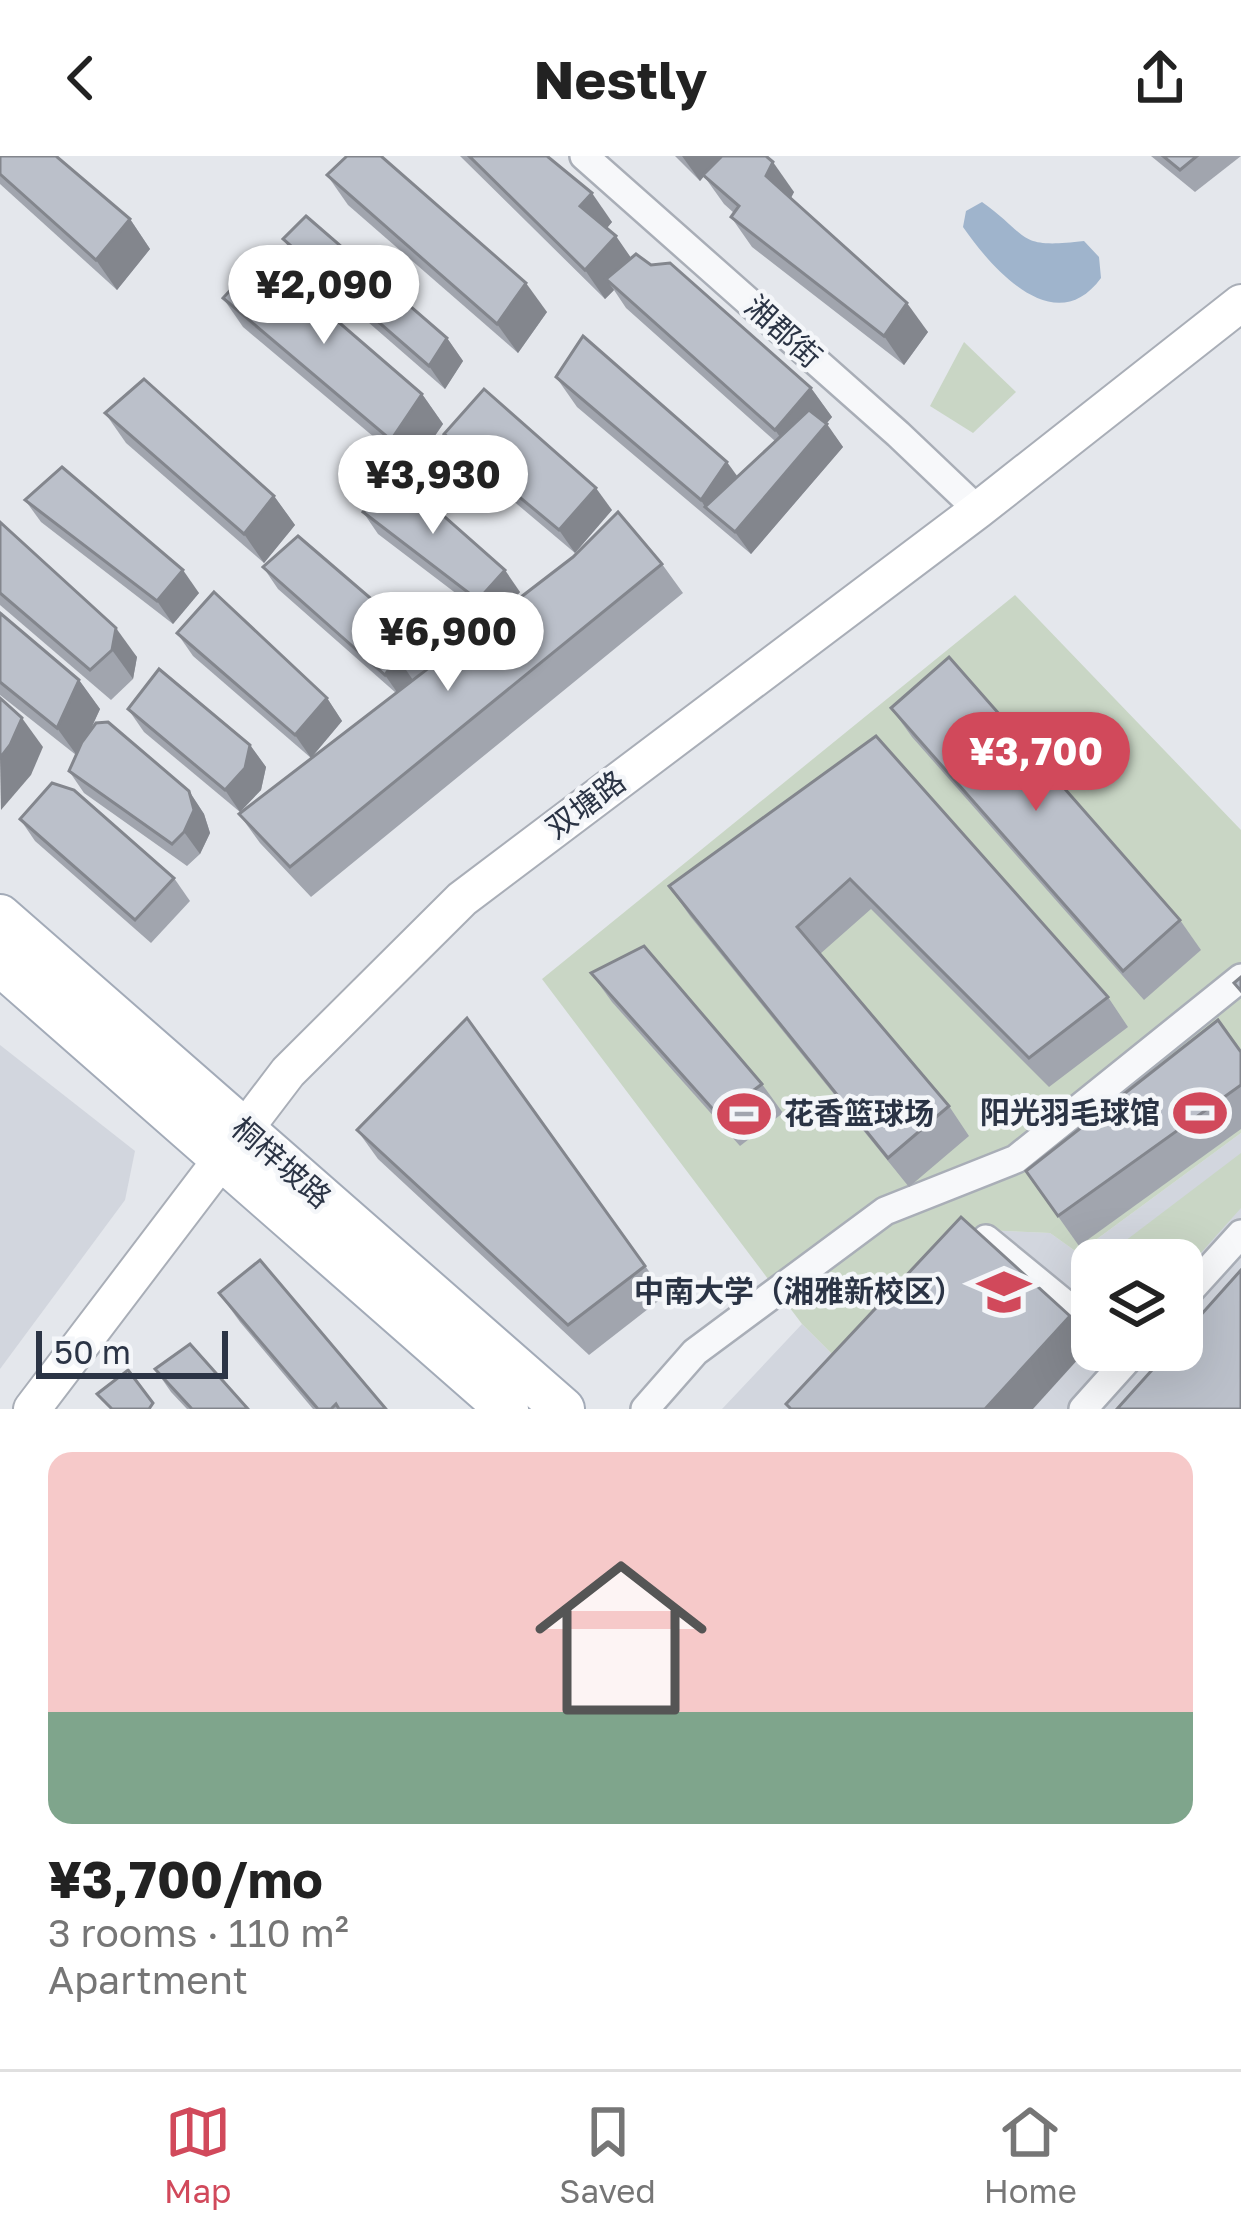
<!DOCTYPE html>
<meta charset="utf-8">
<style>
:root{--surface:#fff;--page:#f6f6f6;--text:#222;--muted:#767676;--line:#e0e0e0;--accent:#d1495b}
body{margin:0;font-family:"Golos Text","Noto Sans SC",sans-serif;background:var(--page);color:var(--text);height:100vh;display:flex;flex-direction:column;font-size:45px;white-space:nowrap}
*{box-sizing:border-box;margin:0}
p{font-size:39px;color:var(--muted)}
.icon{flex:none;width:66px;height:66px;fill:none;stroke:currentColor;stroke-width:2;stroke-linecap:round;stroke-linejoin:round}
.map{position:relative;height:1253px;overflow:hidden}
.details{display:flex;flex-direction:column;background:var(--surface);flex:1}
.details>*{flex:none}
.tools{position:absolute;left:1071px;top:1083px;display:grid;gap:24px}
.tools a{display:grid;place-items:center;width:132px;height:132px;border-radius:24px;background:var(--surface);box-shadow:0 12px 48px #0002;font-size:60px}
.scale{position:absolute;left:36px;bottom:30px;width:192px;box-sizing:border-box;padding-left:12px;border:6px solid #2b3445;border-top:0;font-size:33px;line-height:42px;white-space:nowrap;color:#2b3445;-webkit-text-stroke:9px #f4f6f9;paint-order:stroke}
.price{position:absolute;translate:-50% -102px;padding:0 27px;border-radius:42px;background:#fff;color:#222;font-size:39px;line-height:78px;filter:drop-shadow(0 3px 6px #0008)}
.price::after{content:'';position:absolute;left:50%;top:72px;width:36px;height:27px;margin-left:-18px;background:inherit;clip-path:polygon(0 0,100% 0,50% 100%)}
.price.on{background:var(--accent);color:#fff}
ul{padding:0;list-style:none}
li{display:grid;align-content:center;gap:24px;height:636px;padding:0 48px}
li span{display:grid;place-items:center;height:372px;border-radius:24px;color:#555}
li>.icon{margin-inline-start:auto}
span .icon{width:216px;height:216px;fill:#fffc;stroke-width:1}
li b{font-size:51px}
header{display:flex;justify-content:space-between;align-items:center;height:156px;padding:0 48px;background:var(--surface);font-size:54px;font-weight:700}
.tabs{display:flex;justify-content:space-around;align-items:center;height:168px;border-top:3px solid var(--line);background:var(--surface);font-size:33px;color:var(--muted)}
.tabs a{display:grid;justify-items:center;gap:6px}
.tabs .on{color:var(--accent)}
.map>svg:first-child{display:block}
.built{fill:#d2d6de;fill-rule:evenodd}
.green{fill:#c9d6c5}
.water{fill:#9fb4cc}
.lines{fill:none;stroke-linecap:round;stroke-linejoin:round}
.street-casing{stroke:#a9aeb7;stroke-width:32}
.secondary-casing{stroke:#a9aeb7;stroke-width:40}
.primary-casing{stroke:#a3abb8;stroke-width:46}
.street{stroke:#f7f8fa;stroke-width:27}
.secondary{stroke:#fff;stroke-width:36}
.primary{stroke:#fff;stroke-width:42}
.wall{fill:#a1a5ae}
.shaded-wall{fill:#83868d}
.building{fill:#bbc0ca;stroke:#83868d;stroke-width:3}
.labels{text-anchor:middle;stroke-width:9;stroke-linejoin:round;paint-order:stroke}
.street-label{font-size:30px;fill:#2b3445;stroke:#f4f6f9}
.poi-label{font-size:30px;font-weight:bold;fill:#2b3445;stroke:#f4f6f9;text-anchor:end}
</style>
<header><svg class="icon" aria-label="back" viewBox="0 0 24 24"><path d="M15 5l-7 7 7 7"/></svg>Nestly<svg class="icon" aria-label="share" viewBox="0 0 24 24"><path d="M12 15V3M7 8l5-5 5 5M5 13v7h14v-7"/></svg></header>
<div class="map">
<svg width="1241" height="1253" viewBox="0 0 1241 1253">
<rect width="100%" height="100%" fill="#e4e7ec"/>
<!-- built -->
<g class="built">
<polygon points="0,889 135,995 125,1044 0,1213"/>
<path d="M1241,977V1253H722L802,1168L842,1208L981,1074L1050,1077L1078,1097ZM1092,1104H1182V1194H1092Z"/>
</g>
<!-- green -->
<g class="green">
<polygon points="964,186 1016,236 973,277 930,250"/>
<polygon points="1015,439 1241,674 1241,977 1078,1097 1050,1077 981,1074 842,1208 802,1168 542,823"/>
<polygon points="1241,997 1241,1052 1182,1118 1182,1104 1100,1104"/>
</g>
<!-- water -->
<path class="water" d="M982,46C1031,81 1016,93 1084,85L1099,101L1101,122C1055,185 992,113 963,71L966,55Z"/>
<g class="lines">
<!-- street casing -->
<g class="street-casing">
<g id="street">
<polyline points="584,0 898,278 978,354"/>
<polyline points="963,1106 986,1083 1092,1170"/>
<polyline points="1182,1143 1241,1078"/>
<polyline points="645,1253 695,1196 885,1055 1016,1003 1241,822"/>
<polyline points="1083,1253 1136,1194"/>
</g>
</g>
<!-- secondary casing -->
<g class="secondary-casing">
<polyline id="secondary" points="32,1253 288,916 462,743 978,354 1241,147"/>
</g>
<!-- primary casing -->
<g class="primary-casing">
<g id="primary">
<polyline points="0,760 563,1253"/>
<polyline points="0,808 507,1253"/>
</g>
</g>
<!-- street -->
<use href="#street" class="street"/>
<!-- secondary -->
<use href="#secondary" class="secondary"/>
<!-- primary -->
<use href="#primary" class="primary"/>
</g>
<!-- wall -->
<g class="wall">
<polygon points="0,0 130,63 150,93 117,134 0,28"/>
<polygon points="460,0 547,0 612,66 607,72 631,102 811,232 832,261 826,268 843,291 751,398 577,251 556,221 737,321 775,285 626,152 614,134 605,143"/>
<polygon points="675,0 721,0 794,36 791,42 928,176 904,209 752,91 731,61 734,57 724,48 704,20 700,25"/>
<polygon points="1151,0 1241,0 1195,36"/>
<polygon points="327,19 547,156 518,197 348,49"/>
<polygon points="283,83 447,182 463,205 445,233 299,106"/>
<polygon points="223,142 422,238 443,268 412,313 243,171"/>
<polygon points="105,257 274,340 295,369 264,407 126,287"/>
<polygon points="444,278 612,354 575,397 460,300"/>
<polygon points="25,344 199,437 173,468 41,366"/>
<polygon points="363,356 520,436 505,453 662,408 683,437 311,741 260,687 239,658 396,537 278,433 263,411 418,483 433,505 412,525 491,464 378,378"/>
<polygon points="0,366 137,501 133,523 111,544 0,449"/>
<polygon points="0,457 79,524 100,553 89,577 189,635 204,658 210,677 200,698 187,710 84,637 69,615 76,599 0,539"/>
<polygon points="177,477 327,542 342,565 311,602 193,500"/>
<polygon points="891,552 1180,764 1201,794 1144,844 912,581"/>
<polygon points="128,553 250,589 266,611 261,634 240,656 144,576"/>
<polygon points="876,580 1108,841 1128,871 1049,931 871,753 820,798 949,950 969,980 909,1031 690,760 669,730"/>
<polygon points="20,663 174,722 190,745 151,787 35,685"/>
<polygon points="591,817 762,928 783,957 740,990 612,846"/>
<polygon points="467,862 666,1139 589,1199 378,1003 357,974"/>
<polygon points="1241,896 1241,973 1079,1090 1026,1015"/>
<polygon points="219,1137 386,1253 313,1253 240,1166"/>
<polygon points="155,1213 248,1253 187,1253 171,1236"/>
</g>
<!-- shaded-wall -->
<g class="shaded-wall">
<polygon points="682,0 721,0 700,25"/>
<polygon points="773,6 794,36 787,49 766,20"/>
<polygon points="592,37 612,66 601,79 580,50"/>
<polygon points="130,63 150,93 117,134 96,104"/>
<polygon points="616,80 636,109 606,123 614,134 605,143 585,114"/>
<polygon points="526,127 547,156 518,197 497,168"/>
<polygon points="907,147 928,176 904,209 884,180"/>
<polygon points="447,182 463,205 445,233 429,210"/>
<polygon points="811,232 832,261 796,303 775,274"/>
<polygon points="422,238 443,268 412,313 391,284"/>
<polygon points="827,268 843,291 751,398 735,376"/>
<polygon points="727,306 748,335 705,351 701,344"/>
<polygon points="596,332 612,354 575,397 559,374"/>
<polygon points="274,340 295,369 264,407 244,378"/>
<polygon points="183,414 199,437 173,468 157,445"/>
<polygon points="505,414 520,436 493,466 478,444"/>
<polygon points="116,472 137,501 133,523 112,494"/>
<polygon points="397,501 413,524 401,542 385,519"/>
<polygon points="79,524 100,553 78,601 57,572"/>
<polygon points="327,542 342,565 311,602 295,579"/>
<polygon points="22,562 43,591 31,619 1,654 0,602"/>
<polygon points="250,589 266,611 261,634 240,656 225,634"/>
<polygon points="189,635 204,658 210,677 200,698 184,676"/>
<polygon points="1070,1160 1090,1190 1033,1253 985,1253"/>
</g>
<!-- building -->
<g class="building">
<polygon points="0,0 56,0 130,63 96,104 0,18"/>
<polygon points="347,0 381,0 526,127 497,168 327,19"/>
<polygon points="469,0 547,0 592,37 580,50 616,80 585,114"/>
<polygon points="722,0 766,0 773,6 766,20 907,147 884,180 731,61 739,50 703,19"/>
<polygon points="1163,0 1197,0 1180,14"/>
<polygon points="306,60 447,182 429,210 283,83"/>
<polygon points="636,98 651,109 670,107 811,232 775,274 606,123"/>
<polygon points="262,100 422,238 391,284 223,142"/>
<polygon points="583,180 727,306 701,344 556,221"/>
<polygon points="144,223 274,340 244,378 105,257"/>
<polygon points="484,233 596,332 559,374 444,278"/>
<polygon points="809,254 827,268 735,376 705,351"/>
<polygon points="62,311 183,414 157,445 25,344"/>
<polygon points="395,317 505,414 478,444 363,356"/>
<polygon points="618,356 662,408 290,711 239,658 573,401"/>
<polygon points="0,366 116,472 112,494 90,514 0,437"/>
<polygon points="298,380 418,483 397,501 385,519 263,411"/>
<polygon points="214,436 327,542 295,579 177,477"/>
<polygon points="0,457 79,524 57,572 0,526"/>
<polygon points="949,501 1180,764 1123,815 891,552"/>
<polygon points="159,513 250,589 245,612 225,634 128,553"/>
<polygon points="0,542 22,562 10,589 0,602"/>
<polygon points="108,566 189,635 194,654 184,676 172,688 69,615 82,586 96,567"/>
<polygon points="876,580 1108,841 1029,902 850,723 797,771 949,950 888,1002 669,730"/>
<polygon points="52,627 74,634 174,722 135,764 20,663"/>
<polygon points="644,790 762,928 719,960 591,817"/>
<polygon points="1241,821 1241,835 1234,827"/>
<polygon points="467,862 645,1110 568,1169 357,974"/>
<polygon points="1218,864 1241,896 1241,929 1058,1060 1026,1015"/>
<polygon points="961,1061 1070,1160 985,1253 791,1253 786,1248"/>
<polygon points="260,1104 386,1253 339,1253 336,1248 331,1253 318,1253 219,1137"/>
<polygon points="1241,1114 1241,1253 1117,1253 1170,1194 1182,1194 1182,1180"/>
<polygon points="190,1188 248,1253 192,1253 155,1213"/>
<polygon points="128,1214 153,1247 149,1253 112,1253 97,1238"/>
</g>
<!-- icons -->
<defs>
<g id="stadium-bare" transform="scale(4.14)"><path d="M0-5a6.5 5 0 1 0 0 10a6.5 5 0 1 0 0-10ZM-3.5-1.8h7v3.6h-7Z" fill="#d1495b" stroke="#f4f6f9" stroke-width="2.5" paint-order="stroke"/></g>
<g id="university-bare" transform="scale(4.14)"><path d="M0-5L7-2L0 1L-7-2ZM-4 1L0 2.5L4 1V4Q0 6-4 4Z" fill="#d1495b" stroke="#f4f6f9" stroke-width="2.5" paint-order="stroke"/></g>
</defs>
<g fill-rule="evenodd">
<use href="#stadium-bare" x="1200" y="957"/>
<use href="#stadium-bare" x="744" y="958"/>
<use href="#university-bare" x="1004" y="1136"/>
</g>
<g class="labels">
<!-- street labels -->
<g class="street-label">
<text transform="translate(783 176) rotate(42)" y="10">湘郡街</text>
<text transform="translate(586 649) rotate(-37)" y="10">双塘路</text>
<text transform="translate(281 1007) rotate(41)" y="10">桐梓坡路</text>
</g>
<!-- poi labels -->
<g class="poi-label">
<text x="1160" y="967">阳光羽毛球馆</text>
<text x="784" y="968" text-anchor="start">花香篮球场</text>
<text x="964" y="1146">中南大学（湘雅新校区）</text>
</g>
</g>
</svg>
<div class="tools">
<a><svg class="icon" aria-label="layers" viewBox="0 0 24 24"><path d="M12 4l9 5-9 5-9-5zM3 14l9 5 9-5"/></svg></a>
</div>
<div class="scale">50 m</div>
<b class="price" style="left:324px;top:191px">¥2,090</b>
<b class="price" style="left:433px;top:381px">¥3,930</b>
<b class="price" style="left:448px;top:538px">¥6,900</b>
<b class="price on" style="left:1036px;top:658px">¥3,700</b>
</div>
<section class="details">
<ul>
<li><span style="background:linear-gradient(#f6c9c9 70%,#7fa58c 0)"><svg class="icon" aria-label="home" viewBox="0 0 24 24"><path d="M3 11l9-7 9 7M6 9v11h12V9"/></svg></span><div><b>¥3,700/mo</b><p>3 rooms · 110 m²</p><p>Apartment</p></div></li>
</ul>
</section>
<nav class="tabs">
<a class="on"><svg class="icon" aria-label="map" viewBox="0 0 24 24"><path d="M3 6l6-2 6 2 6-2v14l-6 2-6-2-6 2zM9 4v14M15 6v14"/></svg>Map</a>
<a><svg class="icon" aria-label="saved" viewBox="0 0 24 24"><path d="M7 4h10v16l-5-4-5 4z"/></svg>Saved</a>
<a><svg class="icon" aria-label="home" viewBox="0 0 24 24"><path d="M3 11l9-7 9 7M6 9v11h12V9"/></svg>Home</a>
</nav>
